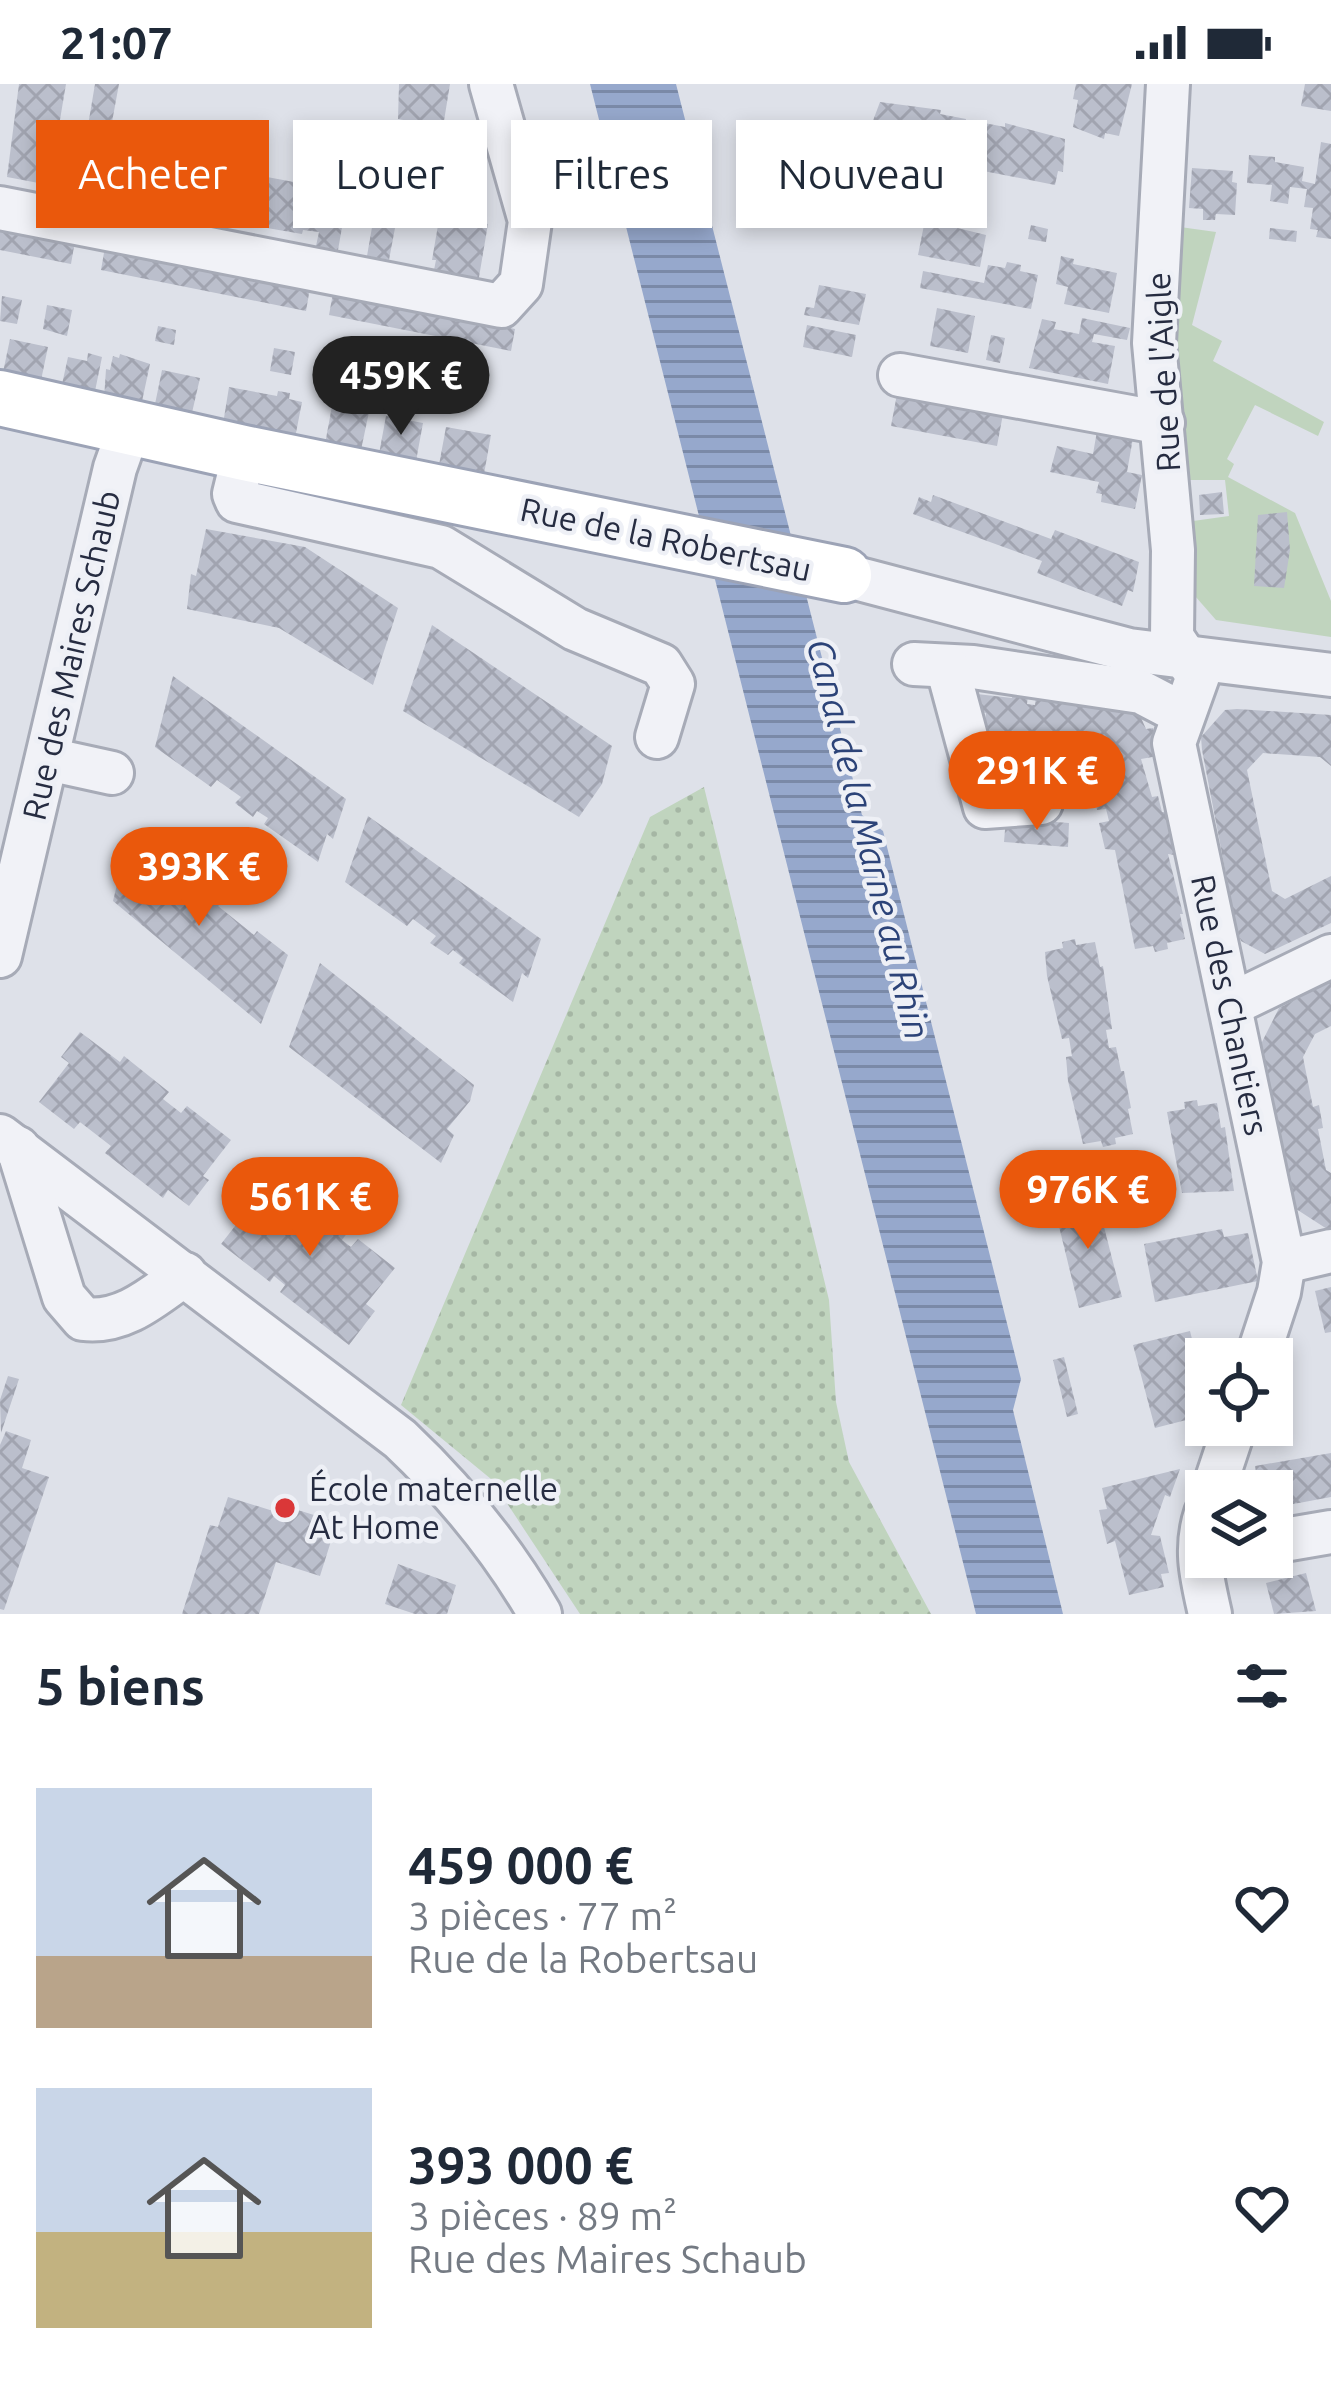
<!DOCTYPE html>
<html lang="fr">
<meta charset="utf-8">
<style>
:root{--surface:#fff;--page:#f2f2f3;--text:#1f2937;--muted:#747a83;--accent:#ea580c}
body{margin:0;font-family:Ubuntu,sans-serif;background:var(--page);color:var(--text);height:100vh;display:flex;flex-direction:column;font-size:45px;white-space:nowrap}
*{box-sizing:border-box;margin:0}
p{font-size:39px;color:var(--muted)}
.icon{flex:none;width:66px;height:66px;fill:none;stroke:currentColor;stroke-width:2;stroke-linecap:round;stroke-linejoin:round}
.map{position:relative;height:1530px;overflow:hidden}
.sheet{display:flex;flex-direction:column;background:var(--surface);flex:1}
.sheet>*{flex:none}
.banner{position:absolute;left:36px;top:36px;width:1260px;height:108px;display:flex;gap:24px}
.fabs{position:absolute;left:1185px;top:1254px;display:grid;gap:24px}
.fabs a{display:grid;place-items:center;width:108px;height:108px;border-radius:0px;background:var(--surface);box-shadow:0 6px 18px #0003;font-size:60px}
.price{position:absolute;translate:-50% -102px;padding:0 27px;border-radius:42px;background:var(--accent);color:#fff;font-size:39px;line-height:78px;filter:drop-shadow(0 3px 6px #0008)}
.price::after{content:'';position:absolute;left:50%;top:72px;width:36px;height:27px;margin-left:-18px;background:inherit;clip-path:polygon(0 0,100% 0,50% 100%)}
.price.on{background:#222;color:#fff}
ul{padding:0;list-style:none}
li{display:flex;align-items:center;gap:36px;height:300px;padding:0 36px}
li span{display:grid;place-items:center;flex:none;width:336px;height:240px;border-radius:0px;color:#555}
li>.icon{margin-inline-start:auto}
span .icon{width:144px;height:144px;fill:#fffc;stroke-width:1}
li b{font-size:51px}
h2{display:flex;justify-content:space-between;align-items:center;height:144px;padding:0 36px;font-size:51px}
.chip{padding:0 42px;border-radius:0px;background:var(--surface);box-shadow:0 6px 18px #0003;font-size:42px;line-height:108px}
.chip.on{background:var(--accent);color:#fff}
.status{display:flex;justify-content:space-between;align-items:center;height:84px;padding:0 60px;background:var(--surface);direction:ltr}
.status svg{height:33px;fill:currentColor}
.map>svg:first-child{display:block}
.grass{fill:#c0d4be}
.park{fill:url(#park-dots)}
.water{fill:url(#water-rules)}
.building{fill:url(#building-cross-hatch)}
.lines{fill:none;stroke-linecap:round;stroke-linejoin:round}
.minor-casing{stroke:#a7abb7;stroke-width:48}
.major-casing{stroke:#9ca3b6;stroke-width:60}
.minor{stroke:#f1f2f7;stroke-width:42}
.major{stroke:#fff;stroke-width:54}
.poi-dot{fill:#da3738;stroke:#eef0f6;stroke-width:4.5}
.labels{text-anchor:middle;stroke-width:9;stroke-linejoin:round;paint-order:stroke}
.street-label{font-size:33px;fill:#262c41;stroke:#eef0f6}
.poi-label{font-size:33px;fill:#262c41;stroke:#eef0f6;text-anchor:start}
.water-label{font-size:36px;font-style:italic;fill:#2c4378;stroke:#eef0f6}
</style>
<div class="status"><b>21:07</b><svg viewBox="0 0 49 12"><path d="M0 12V9h3v3zM5 12V6h3v6zM10 12V3h3v9zM15 12V0h3v12zM26 1h20v11H26zM47 4h2v5h-2z"/></svg></div>
<div class="map">
<svg width="1331" height="1530" viewBox="0 0 1331 1530">
<defs>
<pattern id="park-dots" width="8" height="8" patternUnits="userSpaceOnUse" patternTransform="scale(3)"><rect width="8" height="8" fill="#c0d4be"/><path d="M2 2h.1M6 6h.1" fill="none" stroke="#a5b6a4" stroke-width="1.8" stroke-linecap="round"/></pattern>
<pattern id="water-rules" width="6" height="5" patternUnits="userSpaceOnUse" patternTransform="scale(3)"><rect width="6" height="5" fill="#96a8cc"/><path d="M0 2.5h6" fill="none" stroke="#7a89a7"/></pattern>
<pattern id="building-cross-hatch" width="8" height="8" patternUnits="userSpaceOnUse" patternTransform="scale(3)"><rect width="8" height="8" fill="#bbbfcc"/><path d="M0 0l8 8M0 8l8-8" fill="none" stroke="#a1a4b0"/></pattern>
</defs>
<rect width="100%" height="100%" fill="#dee1e9"/>
<!-- grass -->
<polygon class="grass" points="1180,143 1216,148 1192,241 1222,257 1213,277 1324,338 1318,352 1255,321 1227,375 1234,380 1228,393 1295,429 1331,517 1331,553 1216,536 1195,512 1193,437 1229,432 1225,396 1189,396 1174,247"/>
<!-- park -->
<polygon class="park" points="704,703 829,1216 836,1318 849,1378 931,1530 580,1530 491,1395 401,1321 650,733"/>
<!-- water -->
<polygon class="water" points="590,0 676,0 862,731 883,747 1021,1295 1013,1326 1063,1530 976,1530"/>
<!-- building -->
<g class="building">
<polygon points="19,0 66,0 49,101 7,93"/>
<polygon points="95,0 119,0 107,65 166,75 166,80 180,83 182,70 226,77 253,87 251,96 266,98 267,93 326,104 330,83 352,87 338,166 316,162 319,148 303,146 302,150 243,140 245,131 187,122 188,117 174,115 172,127 113,117 114,113 100,110 98,117 76,113"/>
<polygon points="399,0 450,0 443,43 469,46 467,61 470,62 460,121 487,125 484,139 488,140 478,199 433,191 436,176 432,176 442,118 415,113 424,40 398,35"/>
<polygon points="1076,0 1132,0 1119,52 1105,49 1104,55 1073,43 1078,16 1073,15"/>
<polygon points="1305,0 1331,0 1331,27 1301,22"/>
<polygon points="880,18 941,26 940,30 966,35 965,43 977,46 979,38 1005,43 1005,39 1065,55 1063,88 1058,87 1055,101 871,65 874,51 868,50"/>
<polygon points="1321,58 1331,60 1331,155 1316,153 1318,146 1310,145 1313,124 1304,123 1307,105 1290,103 1288,120 1270,117 1272,101 1247,99 1249,71 1275,73 1275,78 1304,83 1302,97 1315,100"/>
<polygon points="383,80 406,85 389,176 367,172"/>
<polygon points="1192,84 1233,87 1232,98 1237,99 1235,131 1216,130 1215,136 1203,136 1203,125 1189,124"/>
<polygon points="925,136 986,151 980,183 918,171"/>
<polygon points="1031,141 1048,145 1046,158 1028,155"/>
<polygon points="0,142 75,157 71,180 0,166"/>
<polygon points="1270,144 1297,147 1296,158 1269,155"/>
<polygon points="105,163 310,204 306,227 101,186"/>
<polygon points="1061,172 1074,175 1073,180 1117,189 1109,229 1064,220 1068,203 1056,200"/>
<polygon points="1007,178 1021,181 1020,187 1038,191 1031,225 920,204 923,187 984,199 988,181 1005,184"/>
<polygon points="819,201 866,210 859,241 804,231 806,223 814,224"/>
<polygon points="333,209 515,245 511,267 329,231"/>
<polygon points="2,212 22,216 17,240 0,237"/>
<polygon points="47,221 72,226 67,252 43,245"/>
<polygon points="937,224 975,232 968,269 930,262"/>
<polygon points="1082,234 1130,244 1127,256 1094,250 1092,258 1115,262 1108,300 1029,284 1042,235 1056,238 1054,245 1079,250"/>
<polygon points="807,241 856,251 852,273 803,263"/>
<polygon points="158,242 176,246 174,261 155,257"/>
<polygon points="991,251 1005,254 1000,279 986,276"/>
<polygon points="10,255 48,263 40,301 2,293"/>
<polygon points="274,264 295,268 291,291 270,287"/>
<polygon points="88,269 102,273 94,312 61,305 68,273 87,277"/>
<polygon points="120,270 150,280 141,322 104,315 106,285 110,286 113,272 119,274"/>
<polygon points="162,286 200,294 191,333 154,325"/>
<polygon points="463,291 484,295 480,315 459,311"/>
<polygon points="229,303 277,312 278,307 290,309 289,315 302,318 295,354 223,340"/>
<polygon points="897,310 1003,330 997,362 891,342"/>
<polygon points="332,322 369,328 361,366 325,360"/>
<polygon points="386,332 423,339 416,377 379,370"/>
<polygon points="446,343 491,351 484,390 439,381"/>
<polygon points="1097,347 1133,354 1127,388 1142,391 1135,425 1101,418 1102,410 1096,409 1099,398 1050,388 1057,362 1093,370"/>
<polygon points="1222,408 1224,430 1200,431 1199,411"/>
<polygon points="933,411 1051,455 1055,446 1139,478 1133,508 1128,506 1122,522 1037,489 1042,477 913,430 919,413 931,418"/>
<polygon points="1287,428 1290,466 1284,504 1254,502 1258,431"/>
<polygon points="206,445 305,463 398,524 373,601 279,544 187,525 191,490 196,492"/>
<polygon points="432,541 612,662 602,700 579,733 403,627"/>
<polygon points="173,592 346,715 333,755 327,750 318,778 264,740 268,734 257,727 253,733 235,719 241,713 217,696 211,703 155,663"/>
<polygon points="1037,604 1138,627 1146,645 1153,644 1158,672 1141,675 1152,713 1158,712 1162,728 1166,728 1174,771 1168,770 1183,830 1180,830 1185,855 1167,859 1168,865 1155,868 1153,862 1135,865 1115,766 1105,765 1099,739 1109,737 1106,725 1097,726 1092,697 1098,696 1094,676 1027,668 1038,705 994,709 973,636 985,637 986,629 972,627 968,609 1012,614 1012,610 1028,612 1027,620 1035,621"/>
<polygon points="1237,625 1331,631 1331,682 1320,673 1263,669 1247,686 1272,807 1285,815 1331,792 1331,839 1265,870 1241,857 1237,847 1202,666 1201,653 1225,626"/>
<polygon points="368,732 541,855 528,894 522,889 513,918 459,879 463,874 453,866 448,871 430,859 436,852 413,835 407,842 345,798"/>
<polygon points="1006,734 1069,739 1068,763 1004,758"/>
<polygon points="128,755 142,767 148,760 221,819 218,822 254,851 257,847 288,871 261,940 113,817"/>
<polygon points="1075,855 1076,861 1095,858 1100,883 1103,882 1112,945 1106,946 1109,964 1116,963 1121,987 1124,987 1131,1024 1128,1025 1133,1050 1115,1054 1116,1060 1103,1063 1101,1057 1083,1060 1068,997 1066,973 1072,972 1069,954 1062,955 1047,892 1045,868 1063,864 1062,858"/>
<polygon points="320,879 474,1001 470,1017 447,1045 454,1051 441,1079 289,963"/>
<polygon points="1331,897 1331,942 1315,950 1303,973 1313,1023 1319,1021 1323,1044 1318,1045 1326,1086 1331,1089 1331,1144 1327,1145 1293,1123 1261,960 1279,924"/>
<polygon points="80,948 120,978 124,972 169,1008 163,1015 181,1029 187,1022 231,1056 203,1092 209,1096 189,1122 168,1106 163,1114 105,1069 111,1062 80,1038 74,1045 39,1018 69,979 61,973"/>
<polygon points="1197,1016 1198,1022 1217,1019 1221,1044 1225,1043 1234,1107 1182,1109 1167,1028 1185,1025 1184,1018"/>
<polygon points="275,1091 348,1148 342,1156 351,1163 358,1155 395,1184 366,1220 375,1227 349,1261 280,1208 285,1201 274,1192 270,1198 221,1160"/>
<polygon points="1096,1112 1122,1213 1079,1224 1054,1122"/>
<polygon points="1222,1145 1224,1153 1248,1149 1258,1197 1155,1218 1144,1160"/>
<polygon points="1331,1203 1331,1248 1325,1249 1315,1207"/>
<polygon points="1190,1247 1202,1295 1189,1298 1198,1333 1155,1344 1133,1261"/>
<polygon points="1064,1273 1078,1330 1067,1333 1053,1276"/>
<polygon points="8,1292 19,1295 1,1349 0,1316"/>
<polygon points="6,1347 31,1356 22,1384 49,1393 4,1526 0,1525 0,1361"/>
<polygon points="1331,1369 1331,1413 1272,1424 1272,1407 1259,1407 1255,1382"/>
<polygon points="1180,1385 1170,1413 1165,1411 1151,1451 1160,1452 1169,1489 1161,1490 1164,1503 1129,1511 1115,1457 1107,1460 1099,1426 1107,1425 1102,1404"/>
<polygon points="228,1413 289,1432 291,1424 337,1438 320,1492 276,1478 259,1530 182,1530 210,1441 218,1443"/>
<polygon points="398,1480 456,1501 447,1530 415,1530 385,1520"/>
<polygon points="1306,1489 1316,1527 1274,1530 1266,1499"/>
</g>
<g class="lines">
<!-- minor casing -->
<g class="minor-casing">
<g id="minor">
<polyline points="1168,0 1154,259 1173,466 1172,553 1198,592 1174,659 1284,1178 1279,1208 1257,1275"/>
<polyline points="0,124 501,222 521,200 530,137 491,0"/>
<polyline points="900,291 1163,339"/>
<polyline points="244,369 234,410 237,417 441,463 575,545 661,581 673,600 657,653"/>
<polyline points="844,491 1129,566 1331,591"/>
<polyline points="914,580 973,583 1141,608 1183,630"/>
<polyline points="947,582 985,723 1041,719"/>
<polyline points="48,675 112,689"/>
<polyline points="0,872 115,384 130,342"/>
<polyline points="1230,921 1331,872"/>
<path d="M0,1052L400,1355C456,1408 502,1464 540,1530"/>
<path d="M18,1064L64,1213L83,1235C123,1240 153,1213 185,1190"/>
<polyline points="1284,1178 1331,1167"/>
<polyline points="1213,1407 1235,1341"/>
<path d="M1206,1429C1194,1465 1202,1494 1210,1530"/>
<polyline points="1272,1458 1331,1448"/>
</g>
</g>
<!-- major casing -->
<g class="major-casing">
<polyline id="major" points="0,314 244,369 844,491"/>
</g>
<!-- minor -->
<use href="#minor" class="minor"/>
<!-- major -->
<use href="#major" class="major"/>
</g>
<!-- markers -->
<circle class="poi-dot" cx="285" cy="1424" r="12"/>
<g class="labels">
<!-- street labels -->
<g class="street-label">
<text transform="translate(1163 288) rotate(-93)" y="12">Rue de l'Aigle</text>
<text transform="translate(666 455) rotate(12)" y="12">Rue de la Robertsau</text>
<text transform="translate(71 571) rotate(-77)" y="12">Rue des Maires Schaub</text>
<text transform="translate(1230 921) rotate(78)" y="12">Rue des Chantiers</text>
</g>
<!-- poi labels -->
<g class="poi-label">
<text x="309" y="1417">École maternelle<tspan x="309" dy="38">At Home</tspan></text>
</g>
<!-- water labels -->
<g class="water-label">
<text transform="translate(869 755) rotate(76)" y="13">Canal de la Marne au Rhin</text>
</g>
</g>
</svg>
<div class="fabs">
<a><svg class="icon" aria-label="locate" viewBox="0 0 24 24"><circle cx="12" cy="12" r="6"/><path d="M12 2v4M12 18v4M2 12h4M18 12h4"/></svg></a>
<a><svg class="icon" aria-label="layers" viewBox="0 0 24 24"><path d="M12 4l9 5-9 5-9-5zM3 14l9 5 9-5"/></svg></a>
</div>
<b class="price on" style="left:401px;top:354px">459K €</b>
<b class="price" style="left:1037px;top:749px">291K €</b>
<b class="price" style="left:199px;top:845px">393K €</b>
<b class="price" style="left:1088px;top:1168px">976K €</b>
<b class="price" style="left:310px;top:1175px">561K €</b>
<div class="banner">
<a class="chip on">Acheter</a>
<a class="chip">Louer</a>
<a class="chip">Filtres</a>
<a class="chip">Nouveau</a>
</div>
</div>
<section class="sheet">
<h2>5 biens<svg class="icon" aria-label="filters" viewBox="0 0 24 24"><path d="M4 7h16M4 17h16"/><circle cx="9" cy="7" r="2"/><circle cx="15" cy="17" r="2"/></svg></h2>
<ul>
<li><span style="background:linear-gradient(#c9d6e8 70%,#b9a48a 0)"><svg class="icon" aria-label="home" viewBox="0 0 24 24"><path d="M3 11l9-7 9 7M6 9v11h12V9"/></svg></span><div><b>459 000 €</b><p>3 pièces · 77 m²</p><p>Rue de la Robertsau</p></div><svg class="icon" aria-label="heart" viewBox="0 0 24 24"><path d="M12 20l-8-8c-3-5 5-10 8-4 3-6 11-1 8 4z"/></svg></li>
<li><span style="background:linear-gradient(#c9d6e8 60%,#c2b280 0)"><svg class="icon" aria-label="home" viewBox="0 0 24 24"><path d="M3 11l9-7 9 7M6 9v11h12V9"/></svg></span><div><b>393 000 €</b><p>3 pièces · 89 m²</p><p>Rue des Maires Schaub</p></div><svg class="icon" aria-label="heart" viewBox="0 0 24 24"><path d="M12 20l-8-8c-3-5 5-10 8-4 3-6 11-1 8 4z"/></svg></li>
</ul>
</section>
